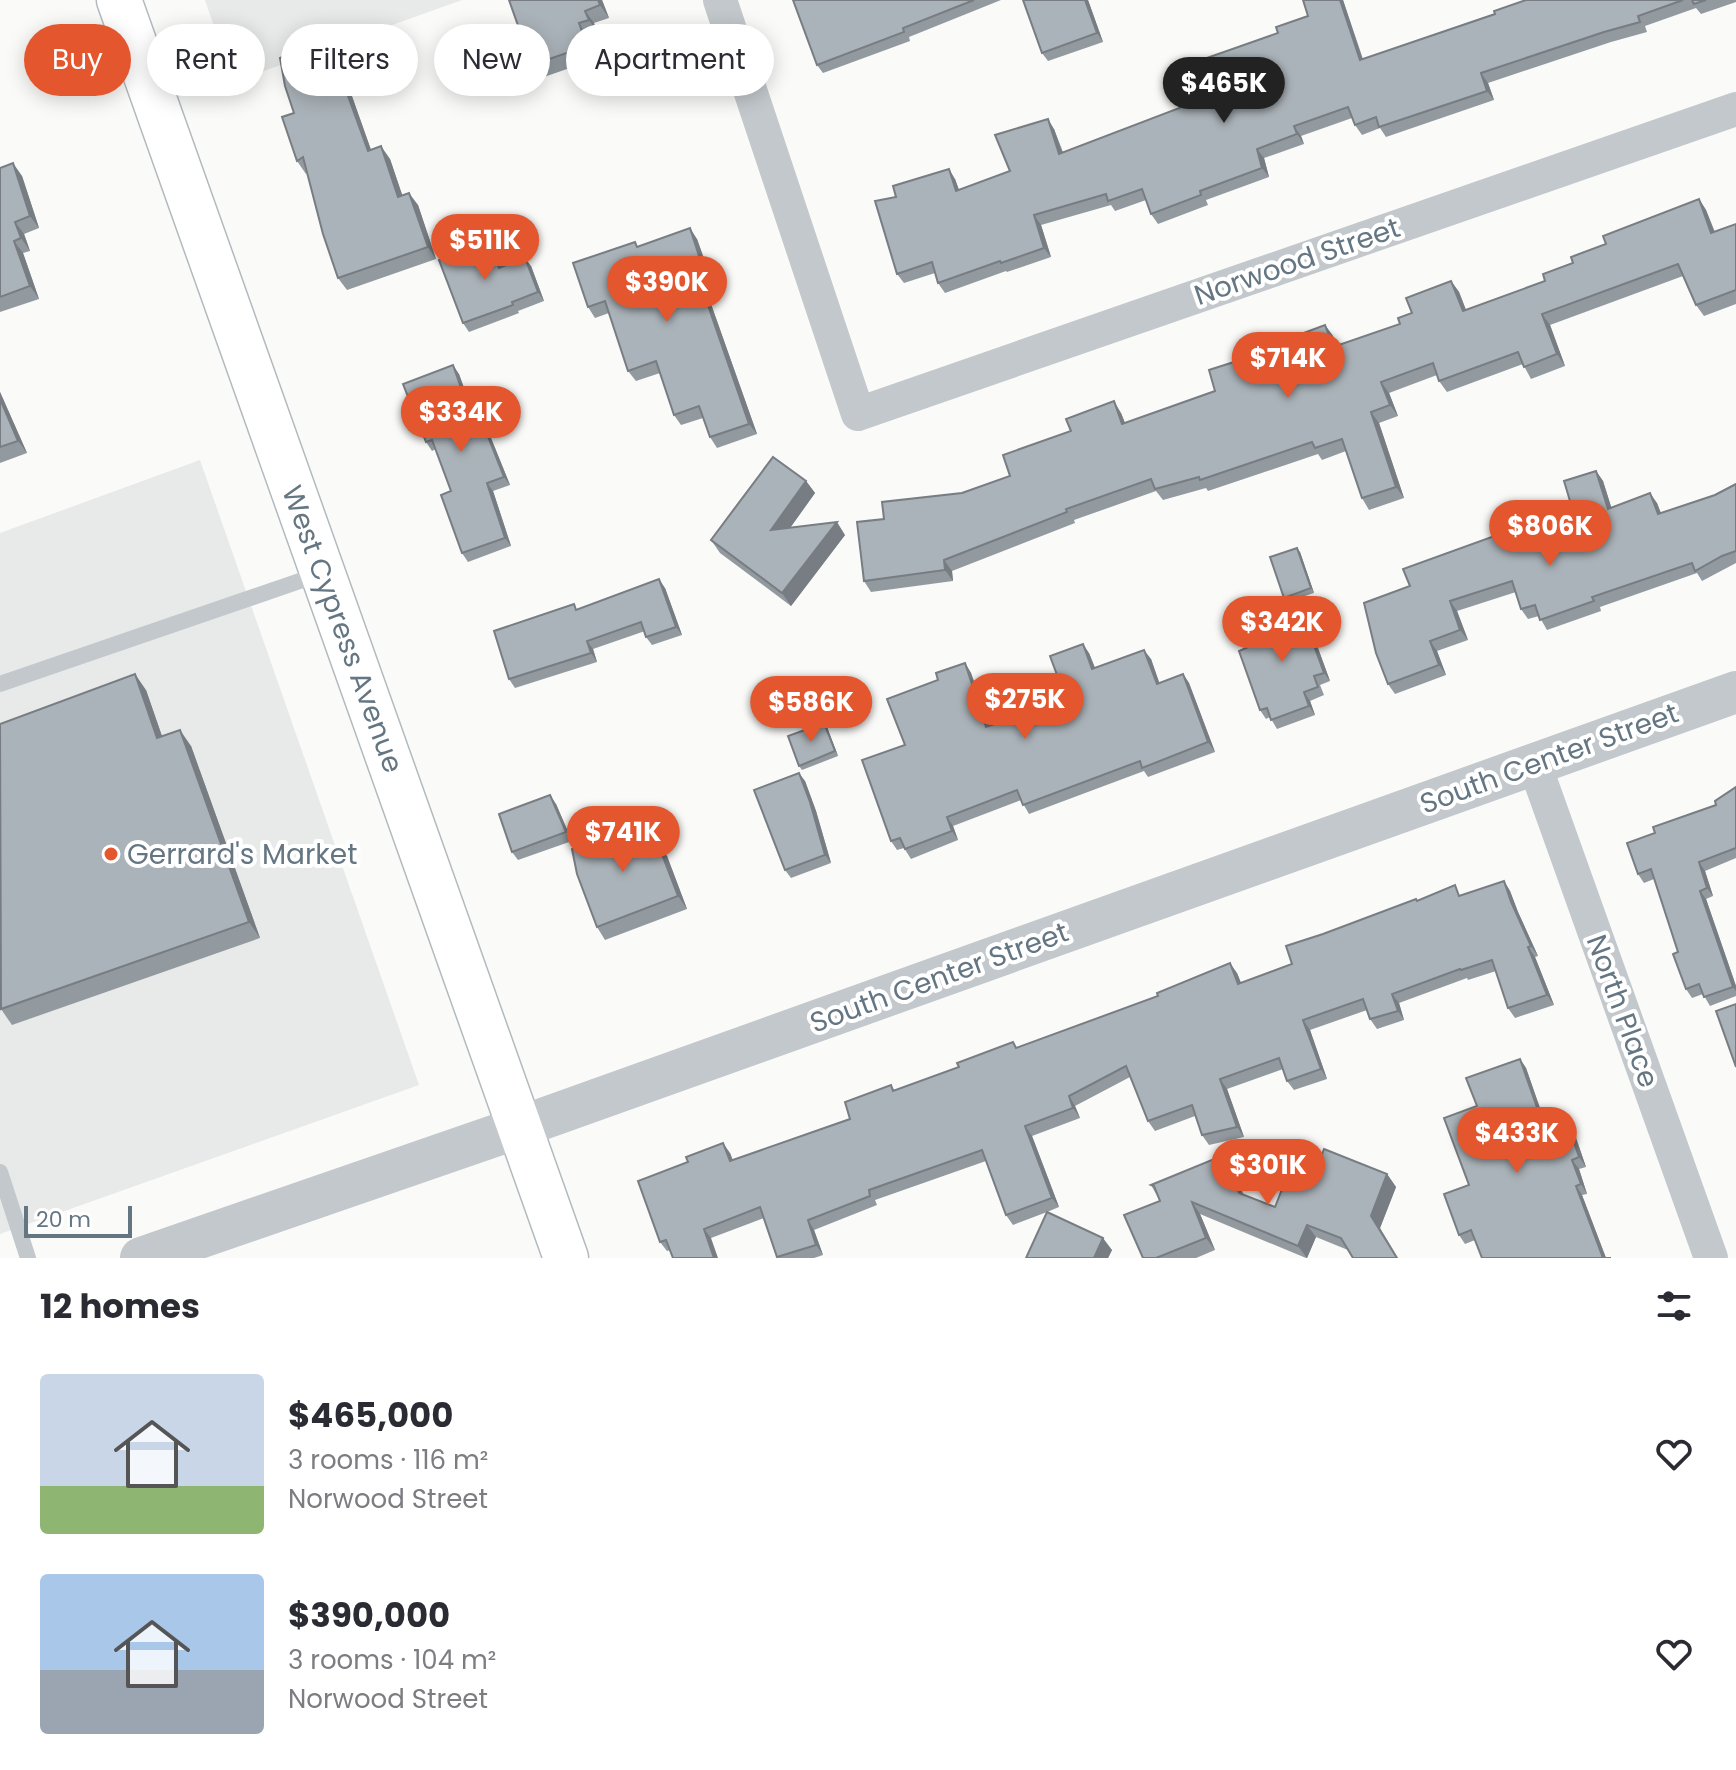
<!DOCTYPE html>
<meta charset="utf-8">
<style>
:root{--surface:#fff;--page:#f7f7f7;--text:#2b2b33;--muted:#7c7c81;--accent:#e4572e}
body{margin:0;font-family:Poppins,sans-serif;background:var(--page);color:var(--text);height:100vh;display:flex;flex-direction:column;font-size:30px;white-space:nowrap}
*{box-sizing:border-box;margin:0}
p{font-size:26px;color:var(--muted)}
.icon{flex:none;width:44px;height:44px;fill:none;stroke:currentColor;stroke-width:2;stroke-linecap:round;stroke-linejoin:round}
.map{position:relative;height:1258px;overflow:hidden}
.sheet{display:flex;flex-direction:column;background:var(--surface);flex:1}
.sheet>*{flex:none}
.top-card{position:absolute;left:24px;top:24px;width:800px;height:72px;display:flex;gap:16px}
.scale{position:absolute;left:24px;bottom:20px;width:108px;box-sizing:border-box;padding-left:8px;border:4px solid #657683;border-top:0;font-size:22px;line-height:28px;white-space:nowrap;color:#657683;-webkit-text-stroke:6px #fff;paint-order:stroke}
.price{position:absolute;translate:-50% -68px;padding:0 18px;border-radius:28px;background:var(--accent);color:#fff;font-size:26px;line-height:52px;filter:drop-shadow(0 2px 4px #0008)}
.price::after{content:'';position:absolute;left:50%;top:48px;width:24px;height:18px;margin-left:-12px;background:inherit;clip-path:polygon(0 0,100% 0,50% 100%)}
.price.current{background:#222;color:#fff}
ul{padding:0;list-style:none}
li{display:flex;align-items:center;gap:24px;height:200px;padding:0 40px}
li span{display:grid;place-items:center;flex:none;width:224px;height:160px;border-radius:8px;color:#555}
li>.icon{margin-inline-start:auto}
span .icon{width:96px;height:96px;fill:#fffc;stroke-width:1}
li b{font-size:34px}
h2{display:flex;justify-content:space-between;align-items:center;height:96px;padding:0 40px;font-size:34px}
.pill{padding:0 28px;border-radius:36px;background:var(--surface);box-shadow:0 4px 20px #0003;font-size:28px;line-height:72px}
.pill.current{background:var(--accent);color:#fff}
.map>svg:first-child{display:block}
.built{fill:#e8e9e9}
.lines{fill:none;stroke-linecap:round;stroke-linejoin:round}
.secondary-casing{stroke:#b3babf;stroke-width:47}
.service{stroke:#c3c8cc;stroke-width:16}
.minor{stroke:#c3c8cc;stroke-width:34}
.tertiary{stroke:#c3c8cc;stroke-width:42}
.secondary{stroke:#fff;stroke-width:44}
.wall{fill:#929a9f}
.shaded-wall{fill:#777d82}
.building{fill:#aab3b9;stroke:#777d82;stroke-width:2}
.poi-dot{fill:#e4572e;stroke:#fff;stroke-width:3}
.labels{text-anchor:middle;stroke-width:8;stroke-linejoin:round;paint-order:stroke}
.street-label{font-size:28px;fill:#657683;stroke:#fff}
.poi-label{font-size:28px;fill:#657683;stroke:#fff;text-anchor:start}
</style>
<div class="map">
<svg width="1736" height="1258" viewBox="0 0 1736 1258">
<rect width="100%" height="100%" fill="#fafaf8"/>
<!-- built -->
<g class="built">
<polygon points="205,0 462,0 233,82"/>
<polygon points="200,460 419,1085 0,1234 0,533"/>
</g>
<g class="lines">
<!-- secondary casing -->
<g class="secondary-casing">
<polyline id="secondary" points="119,0 566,1258"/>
</g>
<!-- service -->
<g class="service">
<polyline points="0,684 320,574"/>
<polyline points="0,1172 28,1258"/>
</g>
<!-- minor -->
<g class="minor">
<polyline points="720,0 858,414 1736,109"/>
<polyline points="1534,763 1711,1258"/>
</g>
<!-- tertiary -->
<polyline class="tertiary" points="141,1258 520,1127 1736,692"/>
<!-- secondary -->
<use href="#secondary" class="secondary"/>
</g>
<!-- wall -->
<g class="wall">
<polygon points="509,0 602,0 609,18 594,23 597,32 587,36 596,59 541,78 532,65"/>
<polygon points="793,0 1001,0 909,37 910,41 823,73 817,65"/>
<polygon points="1088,0 1103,42 1048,61 1042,53"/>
<polygon points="1303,0 1343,0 1363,59 1495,14 1526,0 1736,0 1736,2 1701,14 1696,8 1645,26 1647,32 1611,42 1488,83 1494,100 1386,137 1380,128 1362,135 1355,125 1352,118 1301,136 1304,144 1264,158 1269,177 1206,200 1208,205 1158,224 1151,214 1146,200 1115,211 1111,205 1041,225 1051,257 1007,272 1006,271 945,293 938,283 935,273 904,283 897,274 896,197 955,179 959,190 1010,171 1054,129 1063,152 1190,104 1278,33 1308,16"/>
<polygon points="328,41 337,54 371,150 390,159 402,195 418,205 436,259 347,290 338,278 307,173 306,174 297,161 294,113"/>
<polygon points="0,168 22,176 39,228 24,234 30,251 23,253 39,299 0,312"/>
<polygon points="1699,199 1706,210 1715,232 1736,224 1736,304 1704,316 1696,305 1683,276 1550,325 1565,366 1531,379 1523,364 1447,392 1439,381 1437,375 1389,393 1398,416 1379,423 1404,498 1369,510 1362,498 1346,451 1322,460 1318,454 1208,491 1206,488 1163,500 1156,491 1074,520 1075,523 952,571 953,581 871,592 864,581 884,519 1010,476 1121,413 1125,423 1215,391 1278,348 1325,325 1333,336 1336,346 1400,324 1451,281 1459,292 1466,310 1545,281 1606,244"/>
<polygon points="697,239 708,270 700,273 757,434 717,448 710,437 703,418 681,425 674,415 660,373 636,381 628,371 609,313 595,318 588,307 638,247"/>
<polygon points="488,241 494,250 501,267 531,266 544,301 518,311 519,313 469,332 463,323"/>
<polygon points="459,374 470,404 492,397 498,405 507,432 491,438 510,485 493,491 511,546 468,562 462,553 451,491 436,449 432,451 426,442"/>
<polygon points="0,392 27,453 0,463"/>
<polygon points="1596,471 1603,481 1611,507 1657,503 1661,513 1715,495 1736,484 1736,563 1702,581 1697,573 1600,607 1601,611 1547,630 1539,616 1528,619 1521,609 1516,592 1457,611 1468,640 1437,651 1446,675 1395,694 1388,684 1410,586 1518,540 1522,550 1579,531"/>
<polygon points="806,481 815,493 790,528 845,535 791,606 720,553 711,540"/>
<polygon points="1300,552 1314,593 1287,602 1284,598"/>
<polygon points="665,588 682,635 652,645 646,637 645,631 593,649 597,662 515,688 509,679 578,609"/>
<polygon points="1307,618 1330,681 1320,685 1324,695 1310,701 1315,715 1277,729 1270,717 1266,719 1260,710 1253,645"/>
<polygon points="1089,653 1095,668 1151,659 1159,683 1183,674 1189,683 1215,752 1148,777 1144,771 1029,814 1021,800 953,826 958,840 911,859 904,848 897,850 891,841 905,745 938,680 965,663 971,673 989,726 1066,699"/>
<polygon points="146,690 162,736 191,746 260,938 12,1025 1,1009"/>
<polygon points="824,723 827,727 838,756 802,770 799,766"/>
<polygon points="805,781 816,811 831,863 791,878 785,870"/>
<polygon points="1736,787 1736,858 1705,871 1713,896 1706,899 1736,986 1736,996 1710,1006 1703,994 1692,998 1686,989 1678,952 1654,879 1644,883 1638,874 1655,833 1716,805"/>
<polygon points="556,804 572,841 518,860 512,852"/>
<polygon points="643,821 651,834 655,845 667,856 687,909 605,940 597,927"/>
<polygon points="1504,881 1510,891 1518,912 1538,956 1535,957 1554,1005 1515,1018 1508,1008 1496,971 1468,980 1467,978 1399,1003 1404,1020 1377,1029 1370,1019 1367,1010 1310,1030 1327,1079 1294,1090 1287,1081 1283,1069 1227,1089 1244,1137 1209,1145 1202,1135 1195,1116 1155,1131 1148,1121 1130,1077 1075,1106 1080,1118 1032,1136 1059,1207 1047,1212 1112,1250 1108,1258 1026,1258 1047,1212 1013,1225 1006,1215 986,1161 875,1200 877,1205 814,1230 823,1255 814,1258 778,1258 764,1218 711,1238 667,1251 660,1242 730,1153 733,1160 850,1119 891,1085 895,1091 959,1067 1013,1042 1017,1048 1237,973 1241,983 1292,964 1323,934 1418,901 1462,896"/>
<polygon points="1520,1059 1526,1068 1549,1135 1569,1128 1576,1138 1586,1167 1579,1169 1587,1194 1582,1195 1606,1258 1611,1258 1482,1258 1475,1240 1465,1244 1459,1235 1444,1194 1469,1185 1444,1118 1477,1106 1466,1078"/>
<polygon points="1224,1155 1232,1168 1243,1195 1275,1207 1315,1173 1387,1174 1396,1187 1380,1228 1348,1250 1316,1237 1307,1258 1306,1258 1200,1214 1215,1250 1196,1258 1143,1258 1160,1201 1151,1185"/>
</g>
<!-- shaded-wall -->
<g class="shaded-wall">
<polygon points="598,0 602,0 609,18 600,5"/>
<polygon points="1085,0 1088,0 1103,42 1097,33"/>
<polygon points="1340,0 1343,0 1366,70 1360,60"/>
<polygon points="585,11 594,23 597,32 589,20"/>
<polygon points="579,23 587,36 596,59 587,46"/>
<polygon points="328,41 337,54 376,164 368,151"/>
<polygon points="1481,73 1488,83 1494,100 1487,91"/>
<polygon points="1048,119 1054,129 1066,163 1059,154"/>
<polygon points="1294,126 1301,136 1304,144 1297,134"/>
<polygon points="381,146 390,159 407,209 398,197"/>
<polygon points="1257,149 1264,158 1269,177 1262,168"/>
<polygon points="13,163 22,176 39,228 30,216"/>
<polygon points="949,169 955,179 963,201 956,191"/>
<polygon points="409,193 418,205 436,259 428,247"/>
<polygon points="1699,199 1706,210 1719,244 1711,233"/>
<polygon points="1034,215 1041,225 1051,257 1044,248"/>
<polygon points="15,222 24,234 30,251 21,238"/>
<polygon points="690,228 697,239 708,270 700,259"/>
<polygon points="14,241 23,253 39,299 30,286"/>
<polygon points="488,241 494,250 505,276 499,268"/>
<polygon points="525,258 531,266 544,301 538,292"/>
<polygon points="693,262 700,273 757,434 749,424"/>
<polygon points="1451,281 1459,292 1471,323 1463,311"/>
<polygon points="1542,314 1550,325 1565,366 1557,354"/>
<polygon points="1325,325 1333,336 1341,358 1333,347"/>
<polygon points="453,365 459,374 473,414 467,405"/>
<polygon points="1381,382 1389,393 1398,416 1390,405"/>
<polygon points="0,392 27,453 18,441 0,399"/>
<polygon points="492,397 498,405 507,432 501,423"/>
<polygon points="1114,401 1121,413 1130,436 1122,424"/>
<polygon points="1371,412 1379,423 1404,498 1396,487"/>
<polygon points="485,429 491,438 510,485 504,477"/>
<polygon points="1596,471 1603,481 1615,519 1608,509"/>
<polygon points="806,481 815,493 780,542 771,530"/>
<polygon points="487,483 493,491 511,546 505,538"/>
<polygon points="1650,493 1657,503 1665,525 1658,514"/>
<polygon points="837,522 845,535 791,606 782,593"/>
<polygon points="1511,530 1518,540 1526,561 1519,551"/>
<polygon points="1297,548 1300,552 1314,593 1311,588"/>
<polygon points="944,560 952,571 953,581 945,570"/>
<polygon points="659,579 665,588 682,635 676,627"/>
<polygon points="1450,601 1457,611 1468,640 1460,630"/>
<polygon points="1301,610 1307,618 1330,681 1324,673"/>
<polygon points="587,641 593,649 597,662 591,653"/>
<polygon points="1430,641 1437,651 1446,675 1439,665"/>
<polygon points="1083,644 1089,653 1099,678 1092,669"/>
<polygon points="1144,650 1151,659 1163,693 1157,684"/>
<polygon points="965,663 971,673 993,737 986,727"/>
<polygon points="135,674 146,690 168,754 157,738"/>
<polygon points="1183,674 1189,683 1215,752 1208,742"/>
<polygon points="1304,692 1310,701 1315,715 1309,706"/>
<polygon points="824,723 827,727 838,756 835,751"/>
<polygon points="180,730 191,746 260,938 249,922"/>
<polygon points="799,773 805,781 816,811 831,863 825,855"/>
<polygon points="550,795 556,804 572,841 566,832"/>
<polygon points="947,817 953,826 958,840 952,831"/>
<polygon points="643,821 651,834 660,858 652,846"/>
<polygon points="658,844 667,856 687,909 678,896"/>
<polygon points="1699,862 1705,871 1713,896 1707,888"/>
<polygon points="1504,881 1510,891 1518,912 1538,956 1531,946 1511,902"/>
<polygon points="1700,891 1706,899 1736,986 1736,991 1733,987"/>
<polygon points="1528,947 1535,957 1554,1005 1547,995"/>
<polygon points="1230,963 1237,973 1245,993 1238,984"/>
<polygon points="1392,994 1399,1003 1404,1020 1398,1011"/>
<polygon points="1303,1020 1310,1030 1327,1079 1321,1069"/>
<polygon points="1520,1059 1526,1068 1553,1145 1547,1136"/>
<polygon points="1220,1079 1227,1089 1244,1137 1237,1127"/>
<polygon points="1069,1096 1075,1106 1080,1118 1073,1108"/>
<polygon points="1025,1126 1032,1136 1059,1207 1052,1198"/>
<polygon points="1569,1128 1576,1138 1586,1167 1579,1157"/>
<polygon points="723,1143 730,1153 736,1171 730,1161"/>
<polygon points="1224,1155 1232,1168 1248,1205 1239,1193"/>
<polygon points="1572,1160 1579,1169 1587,1194 1581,1184"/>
<polygon points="1387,1174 1396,1187 1380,1228 1398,1258 1371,1216"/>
<polygon points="1576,1186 1582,1195 1606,1258 1603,1258"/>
<polygon points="1192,1202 1200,1214 1215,1250 1206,1238"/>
<polygon points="808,1220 814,1230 823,1255 816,1245"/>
<polygon points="1307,1225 1316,1237 1307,1258 1298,1246"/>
<polygon points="704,1229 711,1238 718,1258 714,1258"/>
<polygon points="1103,1238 1112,1250 1108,1258 1094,1258"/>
</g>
<!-- building -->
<g class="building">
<polygon points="509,0 598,0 600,5 585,11 589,20 579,23 587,46 532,65"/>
<polygon points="793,0 974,0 903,28 904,32 817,65"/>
<polygon points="1023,0 1085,0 1097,33 1042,53"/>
<polygon points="1303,0 1340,0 1360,60 1495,14 1494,11 1526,0 1683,0 1638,16 1640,22 1604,32 1481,73 1487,91 1379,127 1376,117 1355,125 1348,107 1294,126 1297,134 1257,149 1262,168 1200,191 1201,195 1151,214 1142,189 1108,201 1106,194 1034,215 1044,248 1001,263 1000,261 938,283 932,262 897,274 875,201 896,197 893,186 949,169 956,191 1010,171 995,135 1048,119 1059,154 1190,104 1178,68 1278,33 1276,27 1308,16"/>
<polygon points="1692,0 1706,0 1694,4"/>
<polygon points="328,41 368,151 381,146 398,197 409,193 428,247 338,278 323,234 303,157 297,161 282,117 294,113 285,86 280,58"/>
<polygon points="13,163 30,216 15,222 21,238 14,241 30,286 0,297 0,168"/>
<polygon points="1699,199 1711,233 1736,224 1736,290 1696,305 1678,264 1542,314 1557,354 1524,367 1518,352 1439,381 1433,363 1381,382 1390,405 1371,412 1396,487 1362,498 1342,439 1315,448 1312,442 1200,480 1199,477 1155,489 1151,479 1066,509 1067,512 944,560 945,570 864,581 857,522 884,519 882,502 962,493 1010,476 1003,455 1071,431 1066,419 1114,401 1122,424 1215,391 1209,370 1278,348 1277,343 1325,325 1333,347 1400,324 1398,318 1412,313 1406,298 1451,281 1463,311 1545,281 1543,274 1573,263 1571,257 1606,244 1603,236"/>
<polygon points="690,228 700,259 693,262 749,424 710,437 699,406 674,415 656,361 628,371 605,301 588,307 573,263 635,242 637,247"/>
<polygon points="488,241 499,268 525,258 538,292 512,302 513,305 463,323 439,260"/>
<polygon points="453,365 467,405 492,397 501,423 485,429 504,477 487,483 505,538 462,553 441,495 451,491 432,440 426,442 403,384"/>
<polygon points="0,399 18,441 0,447"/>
<polygon points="773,457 806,481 771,530 837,522 782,593 711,540"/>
<polygon points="1596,471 1608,509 1650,493 1658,514 1715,495 1736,484 1736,551 1722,556 1695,571 1692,563 1592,597 1594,601 1540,620 1535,605 1521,609 1512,581 1450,601 1460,630 1430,641 1439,665 1388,684 1376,653 1364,603 1410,586 1403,569 1511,530 1519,551 1579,531 1564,481"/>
<polygon points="1297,548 1311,588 1284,598 1270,557"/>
<polygon points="659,579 676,627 646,637 641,622 587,641 591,653 509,679 494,631 574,604 576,610"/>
<polygon points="1301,610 1324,673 1314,676 1318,687 1304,692 1309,706 1271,720 1267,708 1260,710 1239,651 1253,645 1248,629"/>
<polygon points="1083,644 1092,669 1144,650 1157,684 1183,674 1208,742 1142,768 1140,761 1023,805 1017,790 947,817 952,831 905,849 900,838 891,841 862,760 905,745 887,699 938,680 936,673 965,663 986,727 1066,699 1050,656"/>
<polygon points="135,674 157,738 180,730 249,922 1,1009 0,724"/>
<polygon points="824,723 835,751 799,766 788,736"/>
<polygon points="799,773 810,802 825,855 785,870 754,790"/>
<polygon points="1736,787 1736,848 1699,862 1707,888 1700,891 1733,987 1704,997 1699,984 1686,989 1673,954 1678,952 1651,869 1638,874 1627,843 1655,833 1653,827 1716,805 1715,801"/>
<polygon points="550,795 566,832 512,852 499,814"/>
<polygon points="643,821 652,846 658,844 678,896 597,927 577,874 572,849"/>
<polygon points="1504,881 1511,902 1531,946 1528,947 1547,995 1508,1008 1492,960 1461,970 1460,969 1392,994 1398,1011 1370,1019 1363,999 1303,1020 1321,1069 1287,1081 1279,1058 1220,1079 1237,1127 1202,1135 1192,1105 1148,1121 1126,1066 1069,1096 1073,1108 1025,1126 1052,1198 1006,1215 982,1150 869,1190 870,1196 808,1220 816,1245 777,1257 760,1207 704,1229 714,1258 673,1258 666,1240 660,1242 638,1181 688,1162 686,1157 723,1143 730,1161 850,1119 845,1102 891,1085 893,1091 959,1067 957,1063 1013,1042 1016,1048 1158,996 1157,993 1230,963 1238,984 1292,964 1286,946 1323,934 1416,899 1417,901 1455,885 1459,896"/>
<polygon points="1736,1004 1736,1067 1716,1011"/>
<polygon points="1520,1059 1547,1136 1569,1128 1579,1157 1572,1160 1581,1184 1576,1186 1603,1258 1611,1258 1482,1258 1471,1230 1459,1235 1444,1194 1469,1185 1444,1118 1477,1106 1466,1078"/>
<polygon points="1324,1149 1387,1174 1371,1216 1397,1258 1353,1258 1341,1238 1307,1225 1298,1246 1192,1202 1206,1238 1156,1258 1143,1258 1124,1215 1160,1201 1154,1186 1151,1185 1224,1155 1239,1193 1275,1207 1292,1164 1315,1173"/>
<polygon points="1047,1212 1103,1238 1094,1258 1026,1258"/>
</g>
<!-- markers -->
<circle class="poi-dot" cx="111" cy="854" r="8"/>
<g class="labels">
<!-- street labels -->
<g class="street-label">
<text transform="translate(1297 261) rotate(-19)" y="10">Norwood Street</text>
<text transform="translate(343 629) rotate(70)" y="10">West Cypress Avenue</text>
<text transform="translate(1549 758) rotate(-20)" y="10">South Center Street</text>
<text transform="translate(939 977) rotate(-20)" y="10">South Center Street</text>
<text transform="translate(1623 1011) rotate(70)" y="10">North Place</text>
</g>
<!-- poi labels -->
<g class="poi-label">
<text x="127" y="864">Gerrard's Market</text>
</g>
</g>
</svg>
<div class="scale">20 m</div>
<b class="price current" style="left:1224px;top:125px">$465K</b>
<b class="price" style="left:485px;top:282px">$511K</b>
<b class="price" style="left:667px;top:324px">$390K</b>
<b class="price" style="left:1288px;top:400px">$714K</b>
<b class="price" style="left:461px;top:454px">$334K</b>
<b class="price" style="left:1550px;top:568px">$806K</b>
<b class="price" style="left:1282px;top:664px">$342K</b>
<b class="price" style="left:1025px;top:741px">$275K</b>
<b class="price" style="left:811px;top:744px">$586K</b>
<b class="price" style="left:623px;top:874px">$741K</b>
<b class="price" style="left:1517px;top:1175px">$433K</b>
<b class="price" style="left:1268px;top:1207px">$301K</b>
<div class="top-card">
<a class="pill current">Buy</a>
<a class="pill">Rent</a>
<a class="pill">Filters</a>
<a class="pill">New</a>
<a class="pill">Apartment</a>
</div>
</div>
<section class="sheet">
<h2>12 homes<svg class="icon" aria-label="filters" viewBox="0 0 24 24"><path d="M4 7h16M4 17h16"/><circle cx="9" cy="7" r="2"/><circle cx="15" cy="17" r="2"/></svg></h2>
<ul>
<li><span style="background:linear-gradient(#c9d6e8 70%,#8fb573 0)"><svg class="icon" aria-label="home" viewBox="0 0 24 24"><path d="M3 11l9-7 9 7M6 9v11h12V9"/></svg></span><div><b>$465,000</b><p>3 rooms · 116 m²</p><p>Norwood Street</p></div><svg class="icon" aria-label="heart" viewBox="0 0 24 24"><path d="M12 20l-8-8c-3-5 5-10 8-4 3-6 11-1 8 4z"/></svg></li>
<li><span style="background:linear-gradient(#a9c7e8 60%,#9aa5b1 0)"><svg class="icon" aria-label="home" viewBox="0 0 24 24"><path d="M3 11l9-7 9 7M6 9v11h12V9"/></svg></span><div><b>$390,000</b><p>3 rooms · 104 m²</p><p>Norwood Street</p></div><svg class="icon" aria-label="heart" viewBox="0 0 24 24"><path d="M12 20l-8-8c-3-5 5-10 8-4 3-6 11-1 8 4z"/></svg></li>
</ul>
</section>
